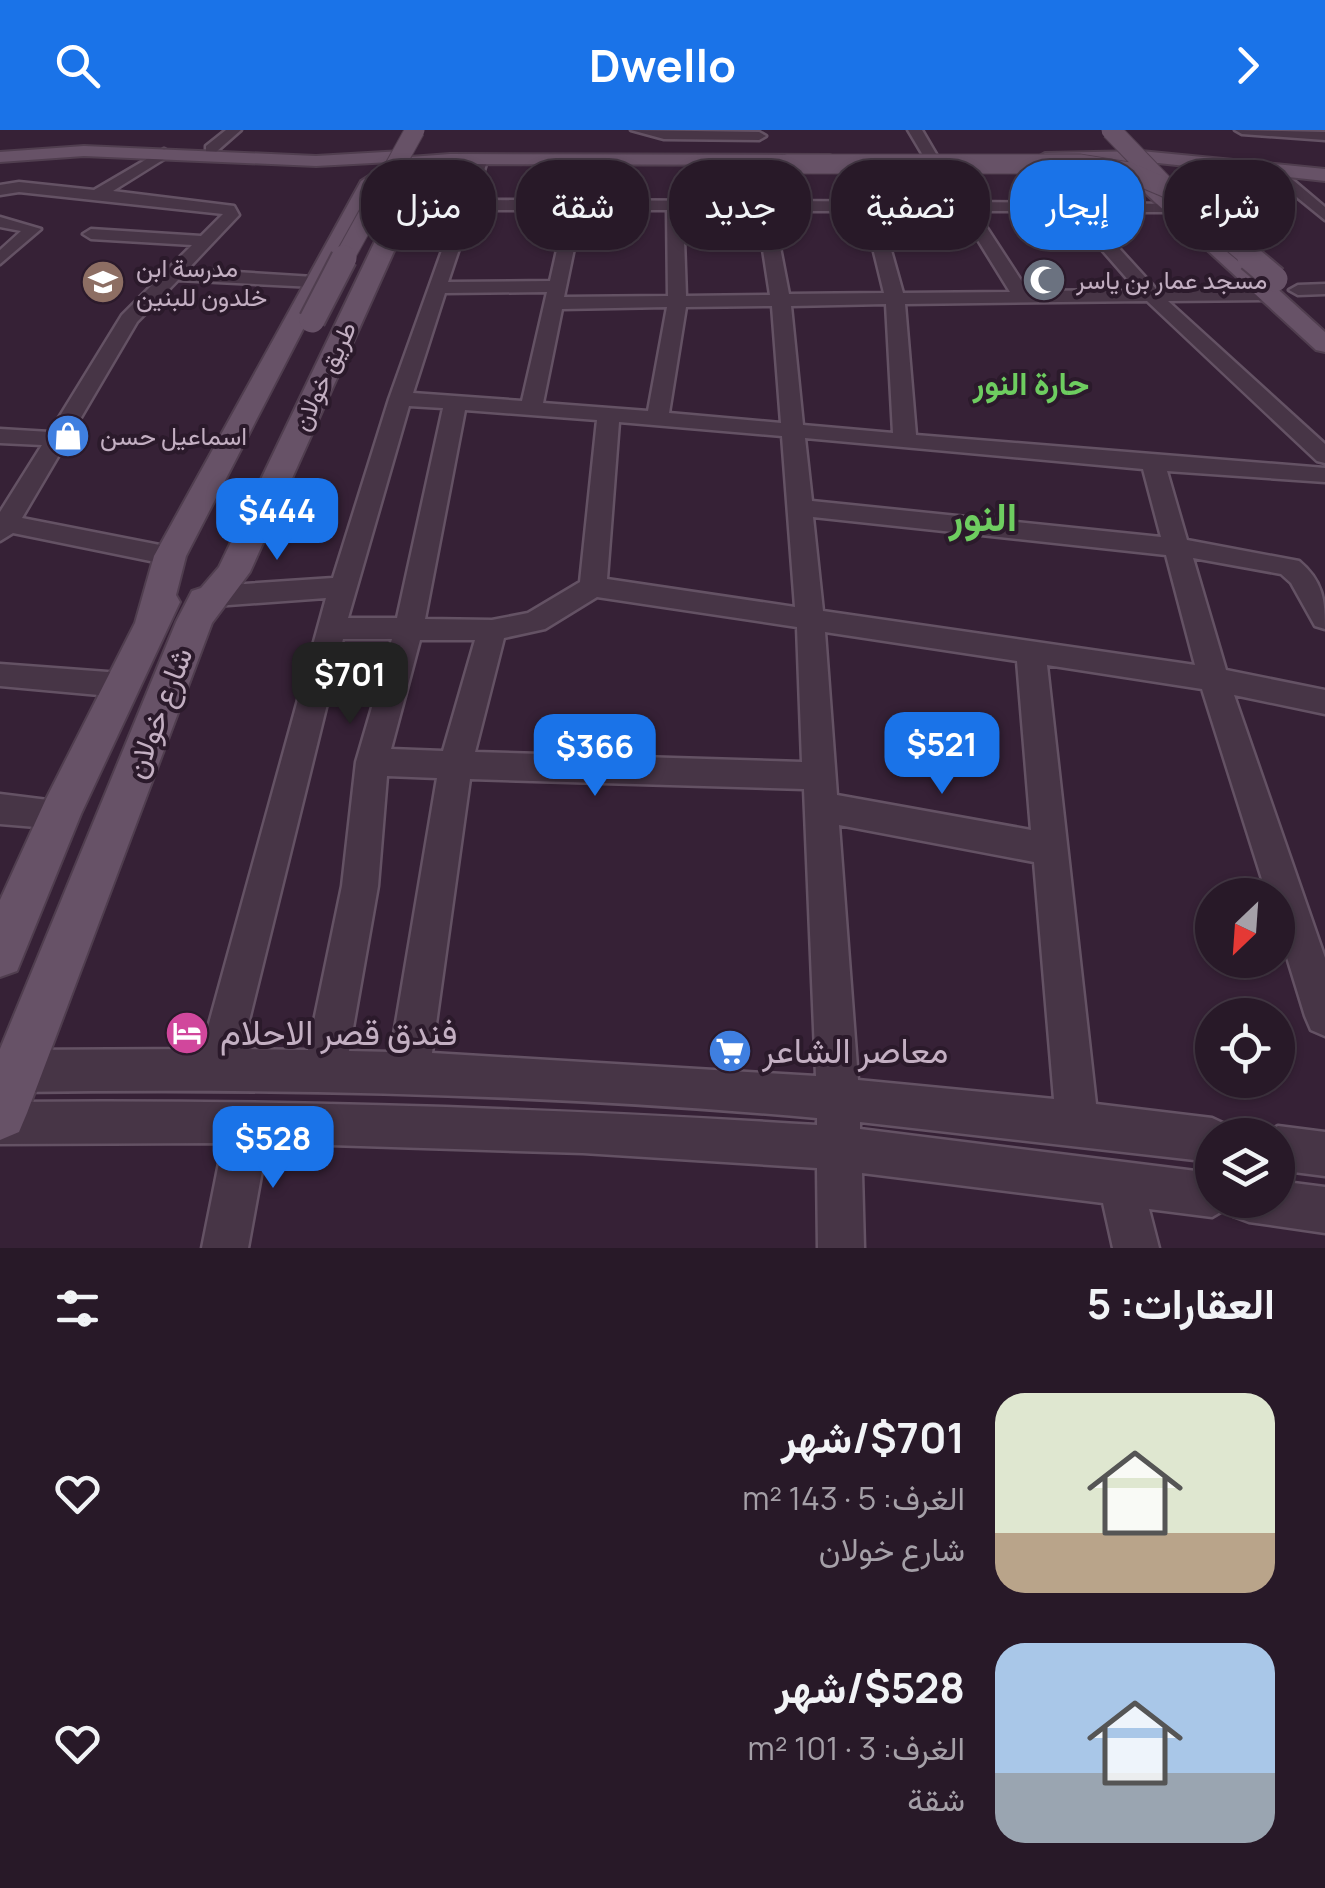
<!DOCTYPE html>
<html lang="ar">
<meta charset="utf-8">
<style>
:root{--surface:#281928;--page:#302230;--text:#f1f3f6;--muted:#a5a0a8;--line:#443845;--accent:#1a73e8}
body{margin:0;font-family:Manrope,Vazirmatn,sans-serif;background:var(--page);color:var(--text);direction:rtl;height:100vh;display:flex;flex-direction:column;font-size:38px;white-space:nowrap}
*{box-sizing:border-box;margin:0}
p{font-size:32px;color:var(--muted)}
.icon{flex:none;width:55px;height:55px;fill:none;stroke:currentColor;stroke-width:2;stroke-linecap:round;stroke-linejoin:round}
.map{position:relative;height:1118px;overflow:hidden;direction:ltr}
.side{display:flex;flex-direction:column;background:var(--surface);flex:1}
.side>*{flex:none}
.top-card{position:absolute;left:30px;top:30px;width:1265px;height:90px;direction:rtl;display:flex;gap:20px}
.needle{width:65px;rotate:205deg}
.controls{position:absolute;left:1195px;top:748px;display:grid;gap:20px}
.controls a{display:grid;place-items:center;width:100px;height:100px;border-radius:50%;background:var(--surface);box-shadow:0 2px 8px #0004,0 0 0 2px var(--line);font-size:50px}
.price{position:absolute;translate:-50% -85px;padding:0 22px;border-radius:20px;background:var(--accent);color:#fff;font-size:32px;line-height:65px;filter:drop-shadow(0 2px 5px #0008)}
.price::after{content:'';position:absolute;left:50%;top:60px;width:30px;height:22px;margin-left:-15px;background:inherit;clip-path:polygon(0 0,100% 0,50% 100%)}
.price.on{background:#222;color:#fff}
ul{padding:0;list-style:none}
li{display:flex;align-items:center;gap:30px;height:250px;padding:0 50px}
li span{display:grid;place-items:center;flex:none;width:280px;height:200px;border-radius:30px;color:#555}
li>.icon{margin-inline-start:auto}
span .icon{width:120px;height:120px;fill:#fffc;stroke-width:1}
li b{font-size:42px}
h2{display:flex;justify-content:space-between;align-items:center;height:120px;padding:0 50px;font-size:42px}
.tag{padding:0 35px;border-radius:40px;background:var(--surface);box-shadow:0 2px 8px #0004,0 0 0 2px var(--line);font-size:35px;line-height:90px}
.tag.on{background:var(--accent);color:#fff}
header{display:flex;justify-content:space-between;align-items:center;height:130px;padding:0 50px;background:var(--accent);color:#fff;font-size:45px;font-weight:700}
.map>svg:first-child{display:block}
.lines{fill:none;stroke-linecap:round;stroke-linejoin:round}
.minor-casing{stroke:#645264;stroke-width:5}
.major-casing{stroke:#503e4f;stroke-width:4}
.minor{fill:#473546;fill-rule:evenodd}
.major{fill:#675267;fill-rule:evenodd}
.major-bridge-far1-casing{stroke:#503e4f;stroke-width:21;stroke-linecap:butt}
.major-bridge-casing{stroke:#503e4f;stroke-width:29;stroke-linecap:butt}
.major-bridge-far1{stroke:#675267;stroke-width:19}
.major-bridge{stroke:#675267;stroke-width:25}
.labels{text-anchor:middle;stroke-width:8;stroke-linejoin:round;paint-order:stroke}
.far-poi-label{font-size:25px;fill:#c3afc2;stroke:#2b1a2b;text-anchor:start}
.far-street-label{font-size:25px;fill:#c3afc2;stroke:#2b1a2b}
.street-label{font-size:30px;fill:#c3afc2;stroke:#2b1a2b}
.far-district-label{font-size:32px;font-weight:bold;fill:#6ecd60;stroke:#2b1a2b}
.near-poi-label{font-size:35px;fill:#c3afc2;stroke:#2b1a2b;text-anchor:start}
.district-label{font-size:40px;font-weight:bold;fill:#6ecd60;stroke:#2b1a2b}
</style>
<header><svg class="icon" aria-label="forward" viewBox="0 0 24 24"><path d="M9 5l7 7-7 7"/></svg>Dwello<svg class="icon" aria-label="search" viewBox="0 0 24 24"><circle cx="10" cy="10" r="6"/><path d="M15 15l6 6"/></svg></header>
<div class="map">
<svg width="1325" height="1118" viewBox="0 0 1325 1118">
<rect width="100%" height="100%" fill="#362136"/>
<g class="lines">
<!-- minor casing -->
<g class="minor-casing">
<g id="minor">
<polygon points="226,0 241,0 216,22 206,22 206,16"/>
<polygon points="631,0 759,2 766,6 759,10 664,9"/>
<polygon points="908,0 922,0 939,29 937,32 927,32"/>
<polygon points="1235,0 1325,2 1325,10 1242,4"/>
<polygon points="164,19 171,23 169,26 113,61 234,76 239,85 188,139 314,147 323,152 314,157 178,150 137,192 22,388 170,417 179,420 183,426 179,432 170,435 13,403 0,411 0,382 42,315 0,313 0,299 50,302 122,185 192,115 91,109 83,104 91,99 201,106 223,84 19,62 0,65 0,55 19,52 94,60"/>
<path d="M474,31L486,34L475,70L755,71L750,38L757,34L764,38L771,71L954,72L934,38L941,34L946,35L970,72L1176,74L1178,77L1170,82H1086L1157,160H1273L1275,164L1266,170L1168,171L1325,314V333L1317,331L1147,171L905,174L916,305L1325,338V352L1167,341L1187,410L1299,431C1323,451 1325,470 1325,499L1315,496L1291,453L1281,444L1193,428L1226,540L1325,560V584L1234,565L1325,828V906L1311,900L1305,886L1278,798V765H1267L1202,559L1047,535L1096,974L1212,988L1227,995L1232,1005H1212V1032L860,992V999L1212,1043V1070H1278V1051L1325,1057V1103L1249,1092L1233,1086L1229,1077L1212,1087L1149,1079L1159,1118H1113L1103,1073L862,1043L864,1118H818L817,1038L583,1023L267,1013L248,1118H202L223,1013L0,1014V972C273,969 545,978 817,995V988C551,964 284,958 17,962L2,956V926L17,920L202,919L326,468L215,476L205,473L201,466L205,459L215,456L333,448L389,269ZM472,80H566L550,151L448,152ZM582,80H667L668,166L564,167ZM683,80L757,81L770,165L686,166ZM773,81H864L884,163L789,164ZM880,81H960L1010,162L903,163ZM976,81H1068L1137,160L1028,161ZM547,162L522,271L413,263L445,163ZM886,174L893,303L803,295L791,176ZM772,176L781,293L669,283L686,177ZM667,177L648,281L543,273L562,179ZM409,276L443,278L397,488H348ZM465,280L597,290L580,452L528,483L492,490L425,489ZM619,292L782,306L795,477L607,449ZM805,308L1143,339L1161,407L812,371ZM813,387L1166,425L1195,535L823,481ZM597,467L797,497L802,632L475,622L504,508L545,499ZM825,502L1017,531L1031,700L837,665ZM343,509H392L356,632L342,756L308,920L242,919ZM420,510H475L443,621L391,619ZM387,646L437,648L391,922L349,921L378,756ZM470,649L804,659L816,946L432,923ZM839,695L1034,732L1054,969L858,950Z"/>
<polygon points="1277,45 1287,45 1325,77 1325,90 1277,51"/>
<polygon points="0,87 41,99 0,134 0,120 21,101 0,97"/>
<polygon points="1325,154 1325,164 1298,165 1289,160 1298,155"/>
<polygon points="0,534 121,543 132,547 136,555 132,563 121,567 0,556"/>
<polygon points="0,664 72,673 77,684 72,695 60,699 0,694"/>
<polygon points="1278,996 1325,1002 1325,1046 1278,1040 1278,1005 1262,1005"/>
</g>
</g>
<!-- major casing -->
<g class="major-casing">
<g id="major">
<polygon points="84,16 316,26 402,21 410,27 450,24 830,25 839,30 830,35 457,34 455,40 425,52 250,442 212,493 27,983 19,1002 0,1010 0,919 176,492 192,461 201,458 219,437 399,61 411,44 434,35 404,40 378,54 186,426 176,465 180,472 81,684 17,841 0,847 0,770 45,671 135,493 154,426 361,51 391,32 316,36 84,26 0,32 0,22"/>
<polygon points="1141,21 1325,39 1325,51 1158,33 1146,39 1325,202 1325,222 1316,220 1132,51 1127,37 1133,32 1045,33 1036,28 1045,23"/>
</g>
</g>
<!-- minor -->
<use href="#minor" class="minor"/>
<!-- major -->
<use href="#major" class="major"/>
<!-- major-bridge-far1 casing -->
<g class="major-bridge-far1-casing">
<g id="major-bridge-far1">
<polyline points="1111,0 1167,58 1253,130"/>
<polyline points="787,34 1080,34 1129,42 1167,58"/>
<polyline points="343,130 415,0"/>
</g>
</g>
<!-- major-bridge casing -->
<g class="major-bridge-casing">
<g id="major-bridge">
<polyline points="1250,128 1275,149"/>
<polyline points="312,190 344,128"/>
</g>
</g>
<!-- major-bridge-far1 -->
<use href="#major-bridge-far1" class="major-bridge-far1"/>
<!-- major-bridge -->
<use href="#major-bridge" class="major-bridge"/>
</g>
<!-- icons -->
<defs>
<g id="mosque-disc" transform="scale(2.25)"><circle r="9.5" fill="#6b7280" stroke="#2b1a2b"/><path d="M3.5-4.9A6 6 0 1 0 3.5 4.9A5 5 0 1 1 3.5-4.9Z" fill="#fff"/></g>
<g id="school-disc" transform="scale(2.25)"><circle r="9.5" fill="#8d6e63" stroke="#2b1a2b"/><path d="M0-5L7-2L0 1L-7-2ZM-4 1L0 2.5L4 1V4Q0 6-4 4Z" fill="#fff"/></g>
<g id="shop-disc" transform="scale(2.25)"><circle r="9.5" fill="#3f7fe0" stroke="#2b1a2b"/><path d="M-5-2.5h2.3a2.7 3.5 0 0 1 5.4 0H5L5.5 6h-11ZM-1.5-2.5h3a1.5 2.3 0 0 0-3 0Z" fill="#fff"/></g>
<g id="hotel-disc" transform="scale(2.25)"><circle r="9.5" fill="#d1479c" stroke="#2b1a2b"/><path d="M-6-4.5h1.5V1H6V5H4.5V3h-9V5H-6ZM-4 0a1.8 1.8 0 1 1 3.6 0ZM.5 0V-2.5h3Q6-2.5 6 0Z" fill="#fff"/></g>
<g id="supermarket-disc" transform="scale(2.25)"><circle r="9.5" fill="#3f7fe0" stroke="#2b1a2b"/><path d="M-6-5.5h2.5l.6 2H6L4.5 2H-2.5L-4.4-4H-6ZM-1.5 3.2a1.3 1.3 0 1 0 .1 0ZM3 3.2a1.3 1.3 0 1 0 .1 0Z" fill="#fff"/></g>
</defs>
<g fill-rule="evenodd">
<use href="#mosque-disc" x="1044" y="150"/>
<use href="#school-disc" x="103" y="152"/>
<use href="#shop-disc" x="68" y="306"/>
<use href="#hotel-disc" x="187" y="903"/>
<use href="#supermarket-disc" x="730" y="921"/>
</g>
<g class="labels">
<!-- far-poi labels -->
<g class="far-poi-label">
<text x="136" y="147">مدرسة ابن<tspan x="136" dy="29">خلدون للبنين</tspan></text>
<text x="1076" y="159">مسجد عمار بن ياسر</text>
<text x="100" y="315">اسماعيل حسن</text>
</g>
<!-- far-street labels -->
<g class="far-street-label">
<text transform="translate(324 246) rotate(-65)" y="9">طريق خولان</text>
</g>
<!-- street labels -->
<g class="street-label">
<text transform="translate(159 583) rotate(-69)" y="10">شارع خولان</text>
</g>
<!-- far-district labels -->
<g class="far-district-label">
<text x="1031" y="265">حارة النور</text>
</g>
<!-- near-poi labels -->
<g class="near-poi-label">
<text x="220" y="915">فندق قصر الاحلام</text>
<text x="762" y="933">معاصر الشاعر</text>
</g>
<!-- district labels -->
<g class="district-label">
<text x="983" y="401">النور</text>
</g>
</g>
</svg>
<div class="controls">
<a><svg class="needle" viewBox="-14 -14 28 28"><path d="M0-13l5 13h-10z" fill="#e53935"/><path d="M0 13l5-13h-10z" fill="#a5a0a8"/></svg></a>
<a><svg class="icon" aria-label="locate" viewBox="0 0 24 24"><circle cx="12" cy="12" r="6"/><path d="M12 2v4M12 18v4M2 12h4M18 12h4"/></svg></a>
<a><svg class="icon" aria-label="layers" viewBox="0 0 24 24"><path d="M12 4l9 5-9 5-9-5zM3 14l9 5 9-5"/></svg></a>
</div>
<b class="price" style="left:277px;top:433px">$444</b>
<b class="price on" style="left:350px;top:597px">$701</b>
<b class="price" style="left:942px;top:667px">$521</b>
<b class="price" style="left:595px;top:669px">$366</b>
<b class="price" style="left:273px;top:1061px">$528</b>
<div class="top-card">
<a class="tag">شراء</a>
<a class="tag on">إيجار</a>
<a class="tag">تصفية</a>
<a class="tag">جديد</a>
<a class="tag">شقة</a>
<a class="tag">منزل</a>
</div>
</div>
<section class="side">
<h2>العقارات: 5<svg class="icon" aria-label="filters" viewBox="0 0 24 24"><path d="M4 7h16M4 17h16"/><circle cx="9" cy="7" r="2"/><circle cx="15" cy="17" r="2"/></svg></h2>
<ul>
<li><span style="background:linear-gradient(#dfe7d0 70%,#b9a48a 0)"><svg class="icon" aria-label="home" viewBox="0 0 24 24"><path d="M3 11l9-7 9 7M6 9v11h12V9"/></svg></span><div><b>$701/شهر</b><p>الغرف: 5 · 143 m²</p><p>شارع خولان</p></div><svg class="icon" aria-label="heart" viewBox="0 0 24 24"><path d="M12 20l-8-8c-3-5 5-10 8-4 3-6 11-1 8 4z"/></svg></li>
<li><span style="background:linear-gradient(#a9c7e8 65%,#9aa5b1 0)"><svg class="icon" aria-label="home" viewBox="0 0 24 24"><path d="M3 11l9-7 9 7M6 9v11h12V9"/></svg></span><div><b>$528/شهر</b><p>الغرف: 3 · 101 m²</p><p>شقة</p></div><svg class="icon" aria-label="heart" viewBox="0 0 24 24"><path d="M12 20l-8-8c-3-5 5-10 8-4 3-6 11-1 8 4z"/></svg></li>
</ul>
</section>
